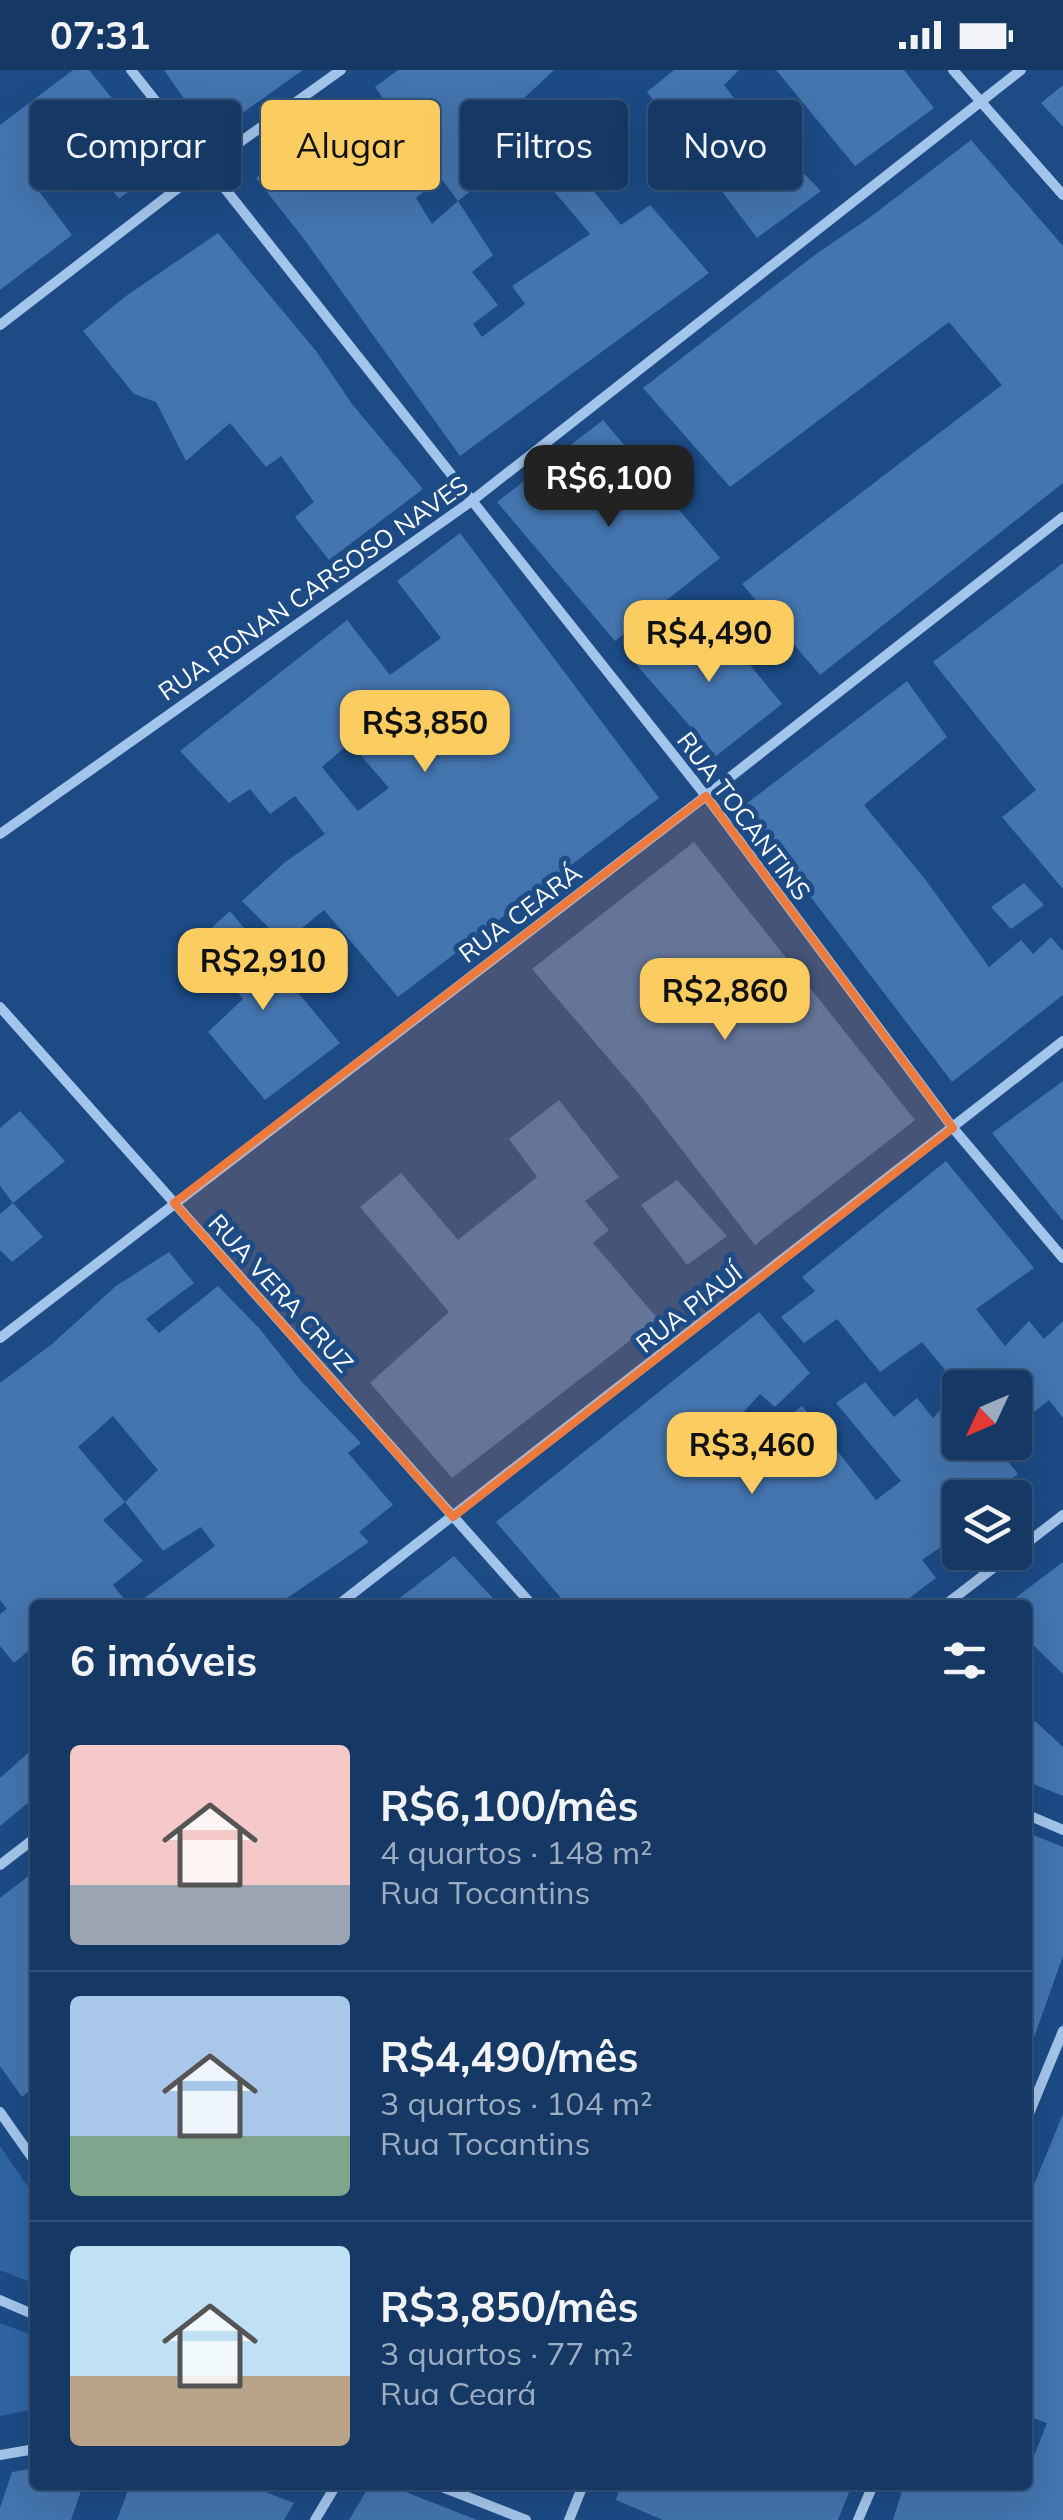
<!DOCTYPE html>
<html lang="pt">
<meta charset="utf-8">
<style>
:root{--surface:#153864;--page:#1e3f6a;--text:#f1f3f6;--muted:#9dacbf;--line:#345278;--accent:#fbcd61}
body{margin:0;font-family:Mulish,sans-serif;background:var(--page);color:var(--text);height:100vh;display:flex;flex-direction:column;font-size:38px;white-space:nowrap}
*{box-sizing:border-box;margin:0}
p{font-size:32px;color:var(--muted)}
.icon{flex:none;width:55px;height:55px;fill:none;stroke:currentColor;stroke-width:2;stroke-linecap:round;stroke-linejoin:round}
.map{position:relative;flex:1;overflow:hidden}
.details{position:absolute;left:30px;top:1530px;width:1002px;height:890px;display:flex;flex-direction:column;background:var(--surface);border-radius:10px;box-shadow:0 10px 40px #0002,0 0 0 2px var(--line)}
.details>*{flex:none}
.hud{position:absolute;left:30px;top:30px;width:1005px;height:90px;display:flex;gap:20px}
.needle{width:65px;rotate:226deg}
.controls{position:absolute;left:942px;top:1300px;display:grid;gap:20px}
.controls a{display:grid;place-items:center;width:90px;height:90px;border-radius:10px;background:var(--surface);box-shadow:0 10px 40px #0002,0 0 0 2px var(--line);font-size:50px}
.price{position:absolute;translate:-50% -85px;padding:0 22px;border-radius:20px;background:var(--accent);color:#111;font-size:32px;line-height:65px;filter:drop-shadow(0 2px 5px #0008)}
.price::after{content:'';position:absolute;left:50%;top:60px;width:30px;height:22px;margin-left:-15px;background:inherit;clip-path:polygon(0 0,100% 0,50% 100%)}
.price.active{background:#222;color:#fff}
ul{padding:0;list-style:none}
li{display:flex;align-items:center;gap:30px;height:250px;padding:0 40px}
li+li{border-top:2px solid var(--line)}
li span{display:grid;place-items:center;flex:none;width:280px;height:200px;border-radius:10px;color:#555}
li>.icon{margin-inline-start:auto}
span .icon{width:120px;height:120px;fill:#fffc;stroke-width:1}
li b{font-size:42px}
h2{display:flex;justify-content:space-between;align-items:center;height:120px;padding:0 40px;font-size:42px}
.tag{padding:0 35px;border-radius:10px;background:var(--surface);box-shadow:0 10px 40px #0002,0 0 0 2px var(--line);font-size:35px;line-height:90px}
.tag.active{background:var(--accent);color:#111}
.status{display:flex;justify-content:space-between;align-items:center;height:70px;padding:0 50px;background:var(--surface);direction:ltr}
.status svg{height:28px;fill:currentColor}
.map>svg:first-child{display:block}
.green{fill:#2f65a3}
.building{fill:#4475af;fill-rule:evenodd}
.lines{fill:none;stroke-linecap:round;stroke-linejoin:round}
.minor{stroke:#a4c5eb;stroke-width:10}
.marked{fill:#ed7a3d;fill-opacity:0.2;stroke:#ed7a3d;stroke-width:8;stroke-linejoin:round}
.labels{text-anchor:middle;stroke-width:10;stroke-linejoin:round;paint-order:stroke}
.street-label{font-size:25px;fill:#fff;stroke:#1c4b86}
</style>
<div class="status"><b>07:31</b><svg viewBox="0 0 49 12"><path d="M0 12V9h3v3zM5 12V6h3v6zM10 12V3h3v9zM15 12V0h3v12zM26 1h20v11H26zM47 4h2v5h-2z"/></svg></div>
<div class="map">
<svg width="1063" height="2450" viewBox="0 0 1063 2450">
<rect width="100%" height="100%" fill="#1c4b86"/>
<!-- green -->
<g class="green">
<polygon points="0,2076 35,2127 35,2214 0,2200"/>
<polygon points="0,2253 35,2266 35,2339 0,2346"/>
</g>
<!-- building -->
<g class="building">
<polygon points="73,0 89,0 165,93 119,129 78,74 29,108 72,165 0,220 0,55"/>
<polygon points="164,0 303,0 210,66"/>
<path d="M398,0H554L521,31L621,155L650,135L709,203L460,386L304,169L256,108L354,33L402,96L421,81L375,17ZM520,81L590,164L512,216L525,234L482,267L473,254L498,235L472,202L493,185L458,131L432,154L416,128L441,108L458,131Z"/>
<polygon points="674,0 739,0 724,15 751,50 821,121 757,168 647,22"/>
<polygon points="776,0 904,0 934,38 855,96"/>
<polygon points="1063,15 1063,57 1041,33"/>
<polygon points="971,70 1063,176 1063,413 820,605 742,514 1002,315 949,252 730,417 643,318 816,184 869,148"/>
<polygon points="218,163 316,281 352,334 423,419 329,490 295,447 314,432 281,386 266,397 230,353 186,391 156,332 134,324 83,261 126,226"/>
<polygon points="603,350 720,488 615,571 497,432"/>
<path d="M460,463L659,728L398,927L324,840L284,873L242,831L284,793L325,764L295,726L270,744L250,719L229,733L180,681L347,550L390,605L441,568L397,511ZM350,673L389,718L358,741L322,697Z"/>
<polygon points="1063,493 1063,819 1002,747 1036,720 933,592"/>
<polygon points="705,547 737,579 782,634 716,686 634,592"/>
<polygon points="907,611 947,667 864,735 925,809 989,897 1021,870 1033,884 1051,867 1063,881 1063,925 952,1012 742,737"/>
<polygon points="694,772 915,1050 755,1175 639,1024 532,899"/>
<polygon points="1024,813 1044,835 1011,859 991,837"/>
<polygon points="230,841 340,973 265,1030 208,962 243,929 197,871"/>
<polygon points="1063,1011 1063,1151 992,1063"/>
<polygon points="559,1030 619,1107 585,1131 609,1160 593,1173 658,1249 452,1408 370,1313 449,1242 360,1137 401,1103 458,1170 537,1107 509,1069"/>
<polygon points="20,1041 65,1091 13,1133 0,1116 0,1058"/>
<polygon points="946,1091 1034,1198 976,1239 1005,1276 1029,1251 1044,1269 1063,1251 1063,1348 1049,1330 1015,1357 1015,1318 960,1318 922,1272 880,1302 837,1249 804,1273 781,1247 815,1221 802,1207"/>
<polygon points="677,1110 727,1166 687,1195 641,1135"/>
<polygon points="13,1133 43,1167 12,1192 0,1180 0,1144"/>
<polygon points="169,1182 194,1213 146,1249 159,1263 218,1216 259,1258 302,1312 361,1373 348,1383 393,1435 359,1462 369,1472 277,1535 146,1535 142,1530 215,1476 201,1457 163,1481 125,1432 158,1400 113,1346 78,1377 125,1432 103,1450 143,1491 113,1515 129,1535 35,1535 35,1575 14,1593 0,1576 0,1544 7,1539 0,1530 0,1313 52,1274 116,1216"/>
<polygon points="759,1242 810,1303 775,1337 760,1324 729,1358 710,1343 700,1356 730,1391 802,1336 876,1430 901,1411 836,1333 865,1312 894,1347 917,1328 933,1348 953,1326 960,1334 960,1372 992,1372 1018,1404 987,1428 960,1428 960,1481 951,1470 922,1490 936,1508 900,1535 567,1535 496,1452"/>
<polygon points="454,1486 499,1535 391,1535"/>
<polygon points="1063,1492 1063,1604 1028,1570 1028,1535 1006,1535"/>
<polygon points="1035,1651 1063,1677 1063,1726 1028,1712 1028,1658"/>
<polygon points="35,1677 35,1727 0,1756 0,1708"/>
<polygon points="1028,1763 1063,1777 1063,1886 1028,1984"/>
<polygon points="35,1801 35,2016 22,2027 0,1996 0,1828"/>
<polygon points="1063,2044 1063,2450 893,2450 904,2415 1028,2415 1028,2401 1047,2353 1028,2346 1028,2129"/>
<polygon points="35,2398 35,2415 83,2415 71,2450 0,2450 0,2438 12,2402"/>
<polygon points="130,2415 247,2415 294,2433 284,2450 117,2450"/>
<polygon points="370,2415 388,2415 477,2450 349,2450"/>
<polygon points="621,2415 852,2415 838,2450 663,2450 616,2430"/>
</g>
<g class="lines">
<!-- minor -->
<g class="minor">
<polyline points="131,0 706,726 953,1058 1063,1188"/>
<polyline points="953,0 1063,125"/>
<polyline points="0,255 208,95 341,0"/>
<polyline points="0,764 473,430 1021,0"/>
<polyline points="0,937 532,1535"/>
<polyline points="0,1268 706,726 1063,447"/>
<polyline points="1015,1482 1063,1445"/>
<polyline points="338,1535 1063,971"/>
<polyline points="945,1535 1014,1482"/>
<polyline points="1028,1745 1063,1760"/>
<polyline points="0,1795 35,1768"/>
<polyline points="0,2042 35,2092"/>
<polyline points="1028,2046 1063,1961"/>
<polyline points="0,2230 35,2245"/>
<polyline points="0,2385 35,2379"/>
<polyline points="437,2415 526,2450"/>
<polyline points="315,2450 336,2415"/>
<polyline points="569,2450 583,2415"/>
<polyline points="858,2450 873,2415"/>
</g>
</g>
<!-- marked area -->
<path class="marked" d="M706,726L953,1058L453,1447L174,1133Z"/>
<g class="labels">
<!-- street labels -->
<g class="street-label">
<text transform="translate(313 518) rotate(-35)" y="9">RUA RONAN CARSOSO NAVES</text>
<text transform="translate(744 746) rotate(53)" y="9">RUA TOCANTINS</text>
<text transform="translate(520 843) rotate(-37)" y="9">RUA CEARÁ</text>
<text transform="translate(281 1223) rotate(48)" y="9">RUA VERA CRUZ</text>
<text transform="translate(689 1238) rotate(-38)" y="9">RUA PIAUÍ</text>
</g>
</g>
</svg>
<div class="controls">
<a><svg class="needle" viewBox="-14 -14 28 28"><path d="M0-13l5 13h-10z" fill="#e53935"/><path d="M0 13l5-13h-10z" fill="#9dacbf"/></svg></a>
<a><svg class="icon" aria-label="layers" viewBox="0 0 24 24"><path d="M12 4l9 5-9 5-9-5zM3 14l9 5 9-5"/></svg></a>
</div>
<b class="price active" style="left:609px;top:460px">R$6,100</b>
<b class="price" style="left:709px;top:615px">R$4,490</b>
<b class="price" style="left:425px;top:705px">R$3,850</b>
<b class="price" style="left:263px;top:943px">R$2,910</b>
<b class="price" style="left:725px;top:973px">R$2,860</b>
<b class="price" style="left:752px;top:1427px">R$3,460</b>
<div class="hud">
<a class="tag">Comprar</a>
<a class="tag active">Alugar</a>
<a class="tag">Filtros</a>
<a class="tag">Novo</a>
</div>
<section class="details">
<h2>6 imóveis<svg class="icon" aria-label="filters" viewBox="0 0 24 24"><path d="M4 7h16M4 17h16"/><circle cx="9" cy="7" r="2"/><circle cx="15" cy="17" r="2"/></svg></h2>
<ul>
<li><span style="background:linear-gradient(#f6c9c9 70%,#9aa5b1 0)"><svg class="icon" aria-label="home" viewBox="0 0 24 24"><path d="M3 11l9-7 9 7M6 9v11h12V9"/></svg></span><div><b>R$6,100/mês</b><p>4 quartos · 148 m²</p><p>Rua Tocantins</p></div></li>
<li><span style="background:linear-gradient(#a9c7e8 70%,#7fa58c 0)"><svg class="icon" aria-label="home" viewBox="0 0 24 24"><path d="M3 11l9-7 9 7M6 9v11h12V9"/></svg></span><div><b>R$4,490/mês</b><p>3 quartos · 104 m²</p><p>Rua Tocantins</p></div></li>
<li><span style="background:linear-gradient(#bfe0f5 65%,#b9a48a 0)"><svg class="icon" aria-label="home" viewBox="0 0 24 24"><path d="M3 11l9-7 9 7M6 9v11h12V9"/></svg></span><div><b>R$3,850/mês</b><p>3 quartos · 77 m²</p><p>Rua Ceará</p></div></li>
</ul>
</section>
</div>
